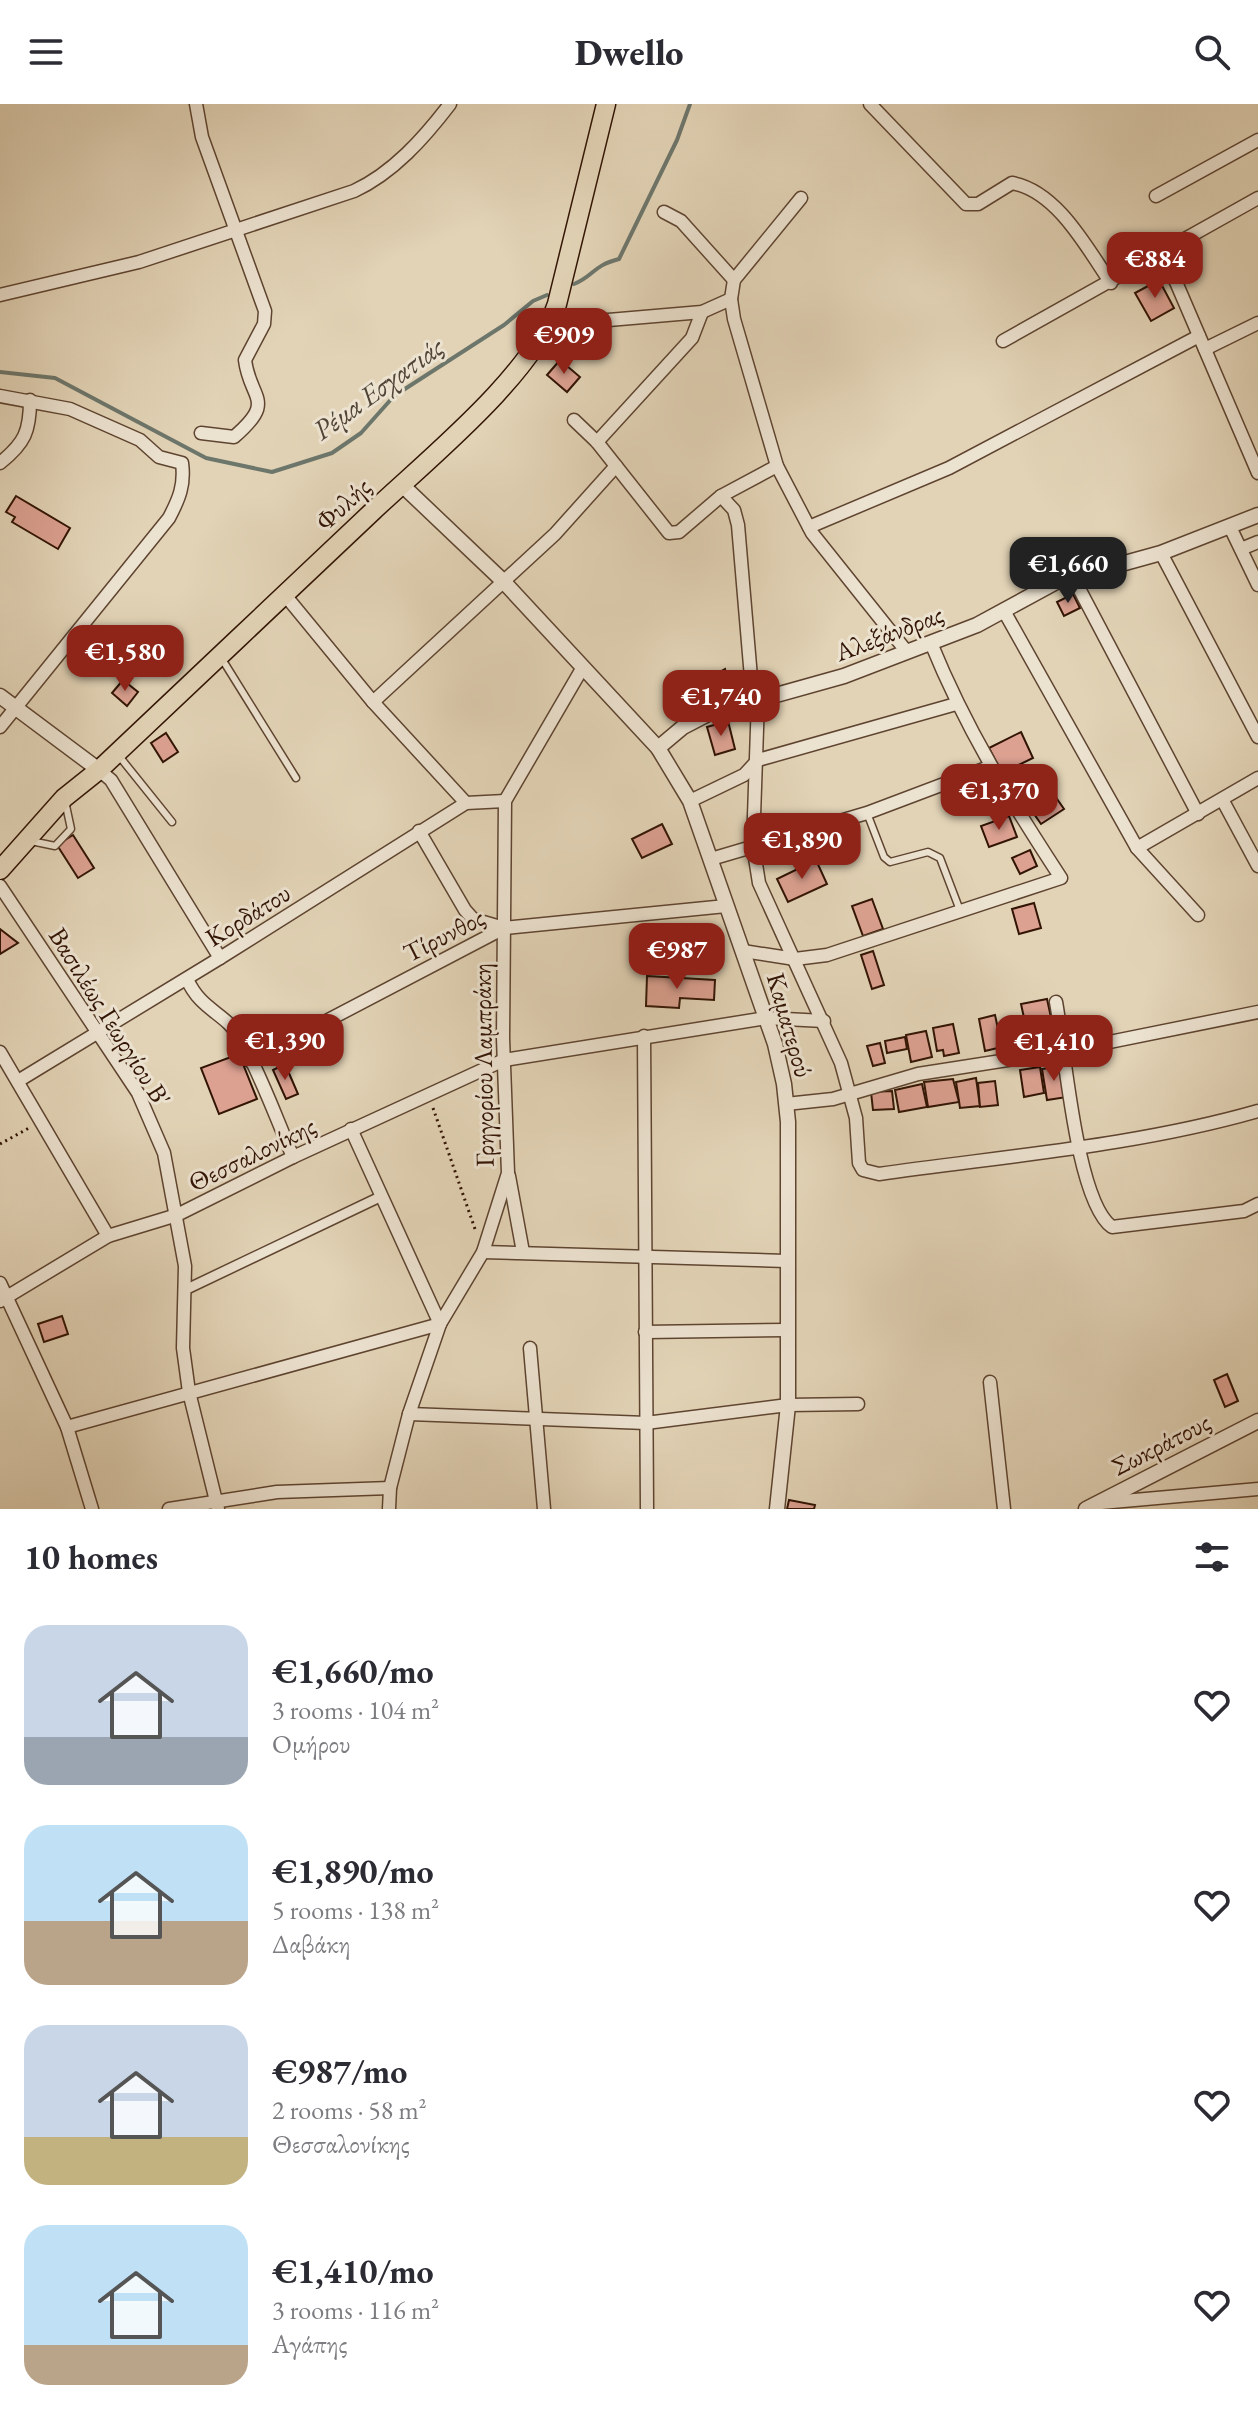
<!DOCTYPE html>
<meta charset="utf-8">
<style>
:root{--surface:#fff;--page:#f2f2f3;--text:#2b2b33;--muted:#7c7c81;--accent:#8f2418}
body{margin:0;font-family:"EB Garamond",serif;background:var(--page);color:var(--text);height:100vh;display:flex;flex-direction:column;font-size:30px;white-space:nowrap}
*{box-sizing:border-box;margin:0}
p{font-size:26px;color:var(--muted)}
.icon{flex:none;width:44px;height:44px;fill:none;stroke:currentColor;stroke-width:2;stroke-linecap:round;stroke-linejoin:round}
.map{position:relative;height:1405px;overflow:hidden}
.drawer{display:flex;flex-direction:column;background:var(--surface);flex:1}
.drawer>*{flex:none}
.price{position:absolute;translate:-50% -68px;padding:0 18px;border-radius:16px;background:var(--accent);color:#fff;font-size:26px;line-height:52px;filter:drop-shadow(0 2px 4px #0008)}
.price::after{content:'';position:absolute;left:50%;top:48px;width:24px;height:18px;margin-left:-12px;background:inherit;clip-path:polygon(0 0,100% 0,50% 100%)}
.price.current{background:#222;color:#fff}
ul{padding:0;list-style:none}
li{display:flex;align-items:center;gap:24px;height:200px;padding:0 24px}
li span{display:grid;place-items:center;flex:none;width:224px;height:160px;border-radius:24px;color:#555}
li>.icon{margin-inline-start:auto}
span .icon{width:96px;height:96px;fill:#fffc;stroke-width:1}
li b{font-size:34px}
h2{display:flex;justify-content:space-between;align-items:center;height:96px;padding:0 24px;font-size:34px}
header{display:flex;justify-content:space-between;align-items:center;height:104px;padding:0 24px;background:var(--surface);font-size:36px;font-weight:800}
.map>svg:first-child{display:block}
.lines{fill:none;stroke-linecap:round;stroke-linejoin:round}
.stream{stroke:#6d766b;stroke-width:4}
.building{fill:#dca191;stroke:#321404;stroke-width:2}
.service-casing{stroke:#5e4430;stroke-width:9}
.pedestrian-casing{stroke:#5e4430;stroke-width:12}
.minor-casing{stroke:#5e4430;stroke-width:15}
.tertiary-casing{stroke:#5e4430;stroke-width:17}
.primary-casing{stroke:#321404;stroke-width:21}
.path{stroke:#321404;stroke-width:3;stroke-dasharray:2 4;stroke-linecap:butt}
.service{stroke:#ece2d0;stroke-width:6}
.pedestrian{stroke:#ece2d0;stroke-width:9}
.minor{stroke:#ece2d0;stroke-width:12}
.tertiary{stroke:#ece2d0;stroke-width:14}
.primary{stroke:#e2d3b6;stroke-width:18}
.labels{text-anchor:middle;stroke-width:6;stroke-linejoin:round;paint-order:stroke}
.street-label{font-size:26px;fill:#321404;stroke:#ece2d0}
.water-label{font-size:28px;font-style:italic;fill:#504537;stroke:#ece2d0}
</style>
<header><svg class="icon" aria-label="menu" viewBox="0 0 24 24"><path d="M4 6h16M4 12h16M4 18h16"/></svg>Dwello<svg class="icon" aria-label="search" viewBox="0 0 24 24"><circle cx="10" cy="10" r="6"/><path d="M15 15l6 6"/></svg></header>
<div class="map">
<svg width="1258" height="1405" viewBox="0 0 1258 1405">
<rect width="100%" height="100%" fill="#e2d3b6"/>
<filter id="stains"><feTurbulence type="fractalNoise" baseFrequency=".0025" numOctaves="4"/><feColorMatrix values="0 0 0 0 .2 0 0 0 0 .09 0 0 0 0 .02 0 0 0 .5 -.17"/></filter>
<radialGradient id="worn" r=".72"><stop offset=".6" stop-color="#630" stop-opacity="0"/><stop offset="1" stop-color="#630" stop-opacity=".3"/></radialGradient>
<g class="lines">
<!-- stream -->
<g class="stream">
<path d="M574,180C594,172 592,162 619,155L677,36L690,0"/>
<polyline points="0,268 55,274 206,354 272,368 332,349 361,329 394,292 504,221 533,197 547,191"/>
</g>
</g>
<!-- building -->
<g class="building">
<polygon points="1159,176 1174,204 1151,217 1135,189"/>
<polygon points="560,256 580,273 567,288 547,271"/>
<polygon points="16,392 70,424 58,445 12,418 15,413 6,408"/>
<polygon points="1073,490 1080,504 1064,512 1057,498"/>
<polygon points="725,565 729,592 705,604 703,577"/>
<polygon points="123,576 138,588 127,602 112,589"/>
<polygon points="728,617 735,645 715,651 707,623"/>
<polygon points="1021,628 1033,654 1002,669 989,644"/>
<polygon points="166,629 178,648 163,658 151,639"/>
<polygon points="1055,692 1064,705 1041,720 1032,707"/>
<polygon points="1009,712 1017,733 989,743 981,722"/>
<polygon points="662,720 672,740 642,754 632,735"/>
<polygon points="73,731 94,764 78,774 57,741"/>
<polygon points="1030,746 1037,762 1020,770 1012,754"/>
<polygon points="816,756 827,780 788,798 777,775"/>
<polygon points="872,795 883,825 863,832 852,802"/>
<polygon points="1034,799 1041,824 1019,830 1012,805"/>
<polygon points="0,825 18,839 0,850"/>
<polygon points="873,847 884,881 872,885 861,851"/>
<polygon points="647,872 715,876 714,896 680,894 679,904 646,902"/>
<polygon points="1047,895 1052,918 1026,923 1021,900"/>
<polygon points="995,911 1002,943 985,947 979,915"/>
<polygon points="953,920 959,949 944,952 943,946 937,947 933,924"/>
<polygon points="926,927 932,953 911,958 906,931"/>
<polygon points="905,933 907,945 887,949 885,937"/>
<polygon points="880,939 885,959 873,962 867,942"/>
<polygon points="239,950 257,995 219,1010 201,964"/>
<polygon points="285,960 298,990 286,995 273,966"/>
<polygon points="1062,962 1067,993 1047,996 1042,965"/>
<polygon points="1040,963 1044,989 1024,993 1020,966"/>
<polygon points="976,974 980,1002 960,1004 956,978"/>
<polygon points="953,975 959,998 928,1003 924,978"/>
<polygon points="995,977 998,1001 980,1003 978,979"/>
<polygon points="922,980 927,1003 899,1008 895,986"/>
<polygon points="892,987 894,1005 873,1006 871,988"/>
<polygon points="62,1212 68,1230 44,1238 38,1220"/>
<polygon points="1227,1270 1238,1297 1225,1303 1214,1276"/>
<polygon points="789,1396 815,1401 814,1405 787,1405"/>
</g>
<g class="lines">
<!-- service casing -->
<g class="service-casing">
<g id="service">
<polyline points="222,555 296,674"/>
<polyline points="119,652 172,718"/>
<polyline points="867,709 884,753 890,758 928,748 940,754 961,809"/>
<polyline points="31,737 55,742 71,725 65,697"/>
</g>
</g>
<!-- pedestrian casing -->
<g class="pedestrian-casing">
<polyline id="pedestrian" points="187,1185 382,1092"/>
</g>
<!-- minor casing -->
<g class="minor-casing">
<g id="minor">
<path d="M196,0L202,33L265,207L264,220L245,256C250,296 277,296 234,333L201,329"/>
<path d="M870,0L966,100H978L1012,79C1057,87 1087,144 1111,179"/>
<polyline points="1156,92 1258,36"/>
<polyline points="801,94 734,176 731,195 734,215 777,362 812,429 907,548"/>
<polyline points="664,108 681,117 734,176"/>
<polyline points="1159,150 1176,178 1258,369"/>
<path d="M0,191L139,158L354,87C393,69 424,34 450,0"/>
<polyline points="550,221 702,208 731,195"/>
<polyline points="1003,237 1258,94"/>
<polyline points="1205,245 1258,219"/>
<path d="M0,292L70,305L140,336L159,353L182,359C185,381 179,395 169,414L0,623"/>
<polyline points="574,316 597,338 669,429 679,428 721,392 777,362"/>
<polyline points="597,338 692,234 702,208"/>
<path d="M0,359C25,339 30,327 30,296"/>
<polyline points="721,392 734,406 738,421 753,597"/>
<polyline points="809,423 949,364 1199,232"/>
<polyline points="1230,423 1258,481"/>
<polyline points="1241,445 1258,438"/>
<polyline points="1161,449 1258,633"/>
<polyline points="1073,473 1198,710"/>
<polyline points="285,491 373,598 466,699"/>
<polyline points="1004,507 1137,744 1198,811"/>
<path d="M758,596L753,741L759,779L841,959L856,1014L859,1059L863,1066L879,1070C1005,1052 1136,1042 1258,1007"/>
<polyline points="373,598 555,430 616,362"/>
<polyline points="99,666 111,676 220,854"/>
<polyline points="690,697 744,671 758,656 956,600"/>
<polyline points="1223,697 1258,762"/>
<polyline points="419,727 465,806 473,815 504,824"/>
<polyline points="1137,744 1258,674"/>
<polyline points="711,755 867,709 989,663"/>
<polyline points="0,782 138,989 164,1049 185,1162 183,1244 189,1288 218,1405"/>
<path d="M743,847L795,855L827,851L1061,774C1010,696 966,625 931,539"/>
<path d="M187,875C201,907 225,908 240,934C261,971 276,1014 293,1053"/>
<path d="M1056,898C1065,946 1076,1097 1112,1123L1244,1107L1258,1100"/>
<polyline points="644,932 647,1405"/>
<polyline points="0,948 108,1132"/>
<polyline points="250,957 504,824 726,802"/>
<polyline points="18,977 220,854 466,699 505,697"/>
<polyline points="786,1000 833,995 918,970 1065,947 1258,908"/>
<polyline points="351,1025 440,1220"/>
<polyline points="509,1072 523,1148"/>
<polyline points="483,1148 786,1157"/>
<polyline points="0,1179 67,1323 92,1405"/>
<polyline points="0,1197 108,1132 177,1111 293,1053 504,956 766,914 824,917"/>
<polyline points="645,1228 786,1226"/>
<polyline points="530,1244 544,1405"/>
<polyline points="990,1278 1004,1405"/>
<polyline points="409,1310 646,1319 788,1301 858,1300"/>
<polyline points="67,1323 440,1220"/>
<polyline points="1101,1399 1258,1385"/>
<polyline points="169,1405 277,1388 390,1384"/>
<polyline points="389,1405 390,1384 409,1310 440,1220 483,1148 508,1069 503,934 505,697 583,563"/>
</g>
</g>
<!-- tertiary casing -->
<g class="tertiary-casing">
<g id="tertiary">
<polyline points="401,380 503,477 658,644 690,697 775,940 784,980 788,1018 788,1301 777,1405"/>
<polyline points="0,592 99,666"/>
<polyline points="658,644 683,623 708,610 844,572 977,521 1056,478 1161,449 1258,411"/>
<polyline points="1086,1405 1258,1317"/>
</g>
</g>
<!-- primary casing -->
<g class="primary-casing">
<path id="primary" d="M0,766L64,694L99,666C190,579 282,494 373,407C428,355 533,271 557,200L606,0"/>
</g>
<!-- path -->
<g class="path">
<polyline points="433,1004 475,1125"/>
<polyline points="0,1040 29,1024"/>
</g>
<!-- service -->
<use href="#service" class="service"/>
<!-- pedestrian -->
<use href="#pedestrian" class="pedestrian"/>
<!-- minor -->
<use href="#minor" class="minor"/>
<!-- tertiary -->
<use href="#tertiary" class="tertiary"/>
<!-- primary -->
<use href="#primary" class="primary"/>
</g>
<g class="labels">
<!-- street labels -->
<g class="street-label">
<text transform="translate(343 400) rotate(-43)" y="9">Φυλής</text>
<text transform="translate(889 529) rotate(-21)" y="9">Αλεξάνδρας</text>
<text transform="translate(248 811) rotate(-32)" y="9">Κορδάτου</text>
<text transform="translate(444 831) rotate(-27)" y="9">Τίρυνθος</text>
<text transform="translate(110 913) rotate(58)" y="9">Βασιλέως Γεωργίου Β'</text>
<text transform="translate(790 921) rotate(74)" y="9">Καματερού</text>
<text transform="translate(483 961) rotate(-91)" y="9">Γρηγορίου Λαμπράκη</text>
<text transform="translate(252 1050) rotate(-26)" y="9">Θεσσαλονίκης</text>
<text transform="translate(1161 1340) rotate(-27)" y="9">Σωκράτους</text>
</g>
<!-- water labels -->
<g class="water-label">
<text transform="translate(378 284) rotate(-36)" y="10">Ρέμα Εσχατιάς</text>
</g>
</g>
<rect width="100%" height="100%" filter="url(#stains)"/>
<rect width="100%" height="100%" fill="url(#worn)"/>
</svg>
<b class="price" style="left:1155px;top:196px">€884</b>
<b class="price" style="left:564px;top:272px">€909</b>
<b class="price current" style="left:1068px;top:501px">€1,660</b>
<b class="price" style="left:125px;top:589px">€1,580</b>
<b class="price" style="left:721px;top:634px">€1,740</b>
<b class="price" style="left:999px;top:728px">€1,370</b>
<b class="price" style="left:802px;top:777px">€1,890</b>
<b class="price" style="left:677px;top:887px">€987</b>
<b class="price" style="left:285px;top:978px">€1,390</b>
<b class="price" style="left:1054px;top:979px">€1,410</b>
</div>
<section class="drawer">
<h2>10 homes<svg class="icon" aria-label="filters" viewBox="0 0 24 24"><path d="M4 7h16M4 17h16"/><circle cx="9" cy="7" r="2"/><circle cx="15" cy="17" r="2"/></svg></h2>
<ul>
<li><span style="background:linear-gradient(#c9d6e8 70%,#9aa5b1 0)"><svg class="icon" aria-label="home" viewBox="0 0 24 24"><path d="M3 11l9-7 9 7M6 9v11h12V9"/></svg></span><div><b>€1,660/mo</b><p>3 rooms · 104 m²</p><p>Ομήρου</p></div><svg class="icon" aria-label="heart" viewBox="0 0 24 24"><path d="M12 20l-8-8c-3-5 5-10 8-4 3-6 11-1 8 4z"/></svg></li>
<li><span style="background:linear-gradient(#bfe0f5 60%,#b9a48a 0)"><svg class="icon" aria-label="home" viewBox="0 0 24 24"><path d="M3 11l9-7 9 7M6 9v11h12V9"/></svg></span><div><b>€1,890/mo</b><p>5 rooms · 138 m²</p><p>Δαβάκη</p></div><svg class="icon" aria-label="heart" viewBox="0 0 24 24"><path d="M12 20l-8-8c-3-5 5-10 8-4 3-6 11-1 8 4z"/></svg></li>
<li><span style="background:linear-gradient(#c9d6e8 70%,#c2b280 0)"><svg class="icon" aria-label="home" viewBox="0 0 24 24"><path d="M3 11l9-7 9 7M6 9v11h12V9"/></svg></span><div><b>€987/mo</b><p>2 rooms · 58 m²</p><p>Θεσσαλονίκης</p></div><svg class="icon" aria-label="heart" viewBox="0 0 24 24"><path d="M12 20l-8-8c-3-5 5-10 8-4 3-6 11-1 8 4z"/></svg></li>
<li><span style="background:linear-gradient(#bfe0f5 75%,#b9a48a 0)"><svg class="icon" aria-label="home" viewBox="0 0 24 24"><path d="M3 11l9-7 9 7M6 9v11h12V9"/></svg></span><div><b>€1,410/mo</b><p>3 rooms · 116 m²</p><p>Αγάπης</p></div><svg class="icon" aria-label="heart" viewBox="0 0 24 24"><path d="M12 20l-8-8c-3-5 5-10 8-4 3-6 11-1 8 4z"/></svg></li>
</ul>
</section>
